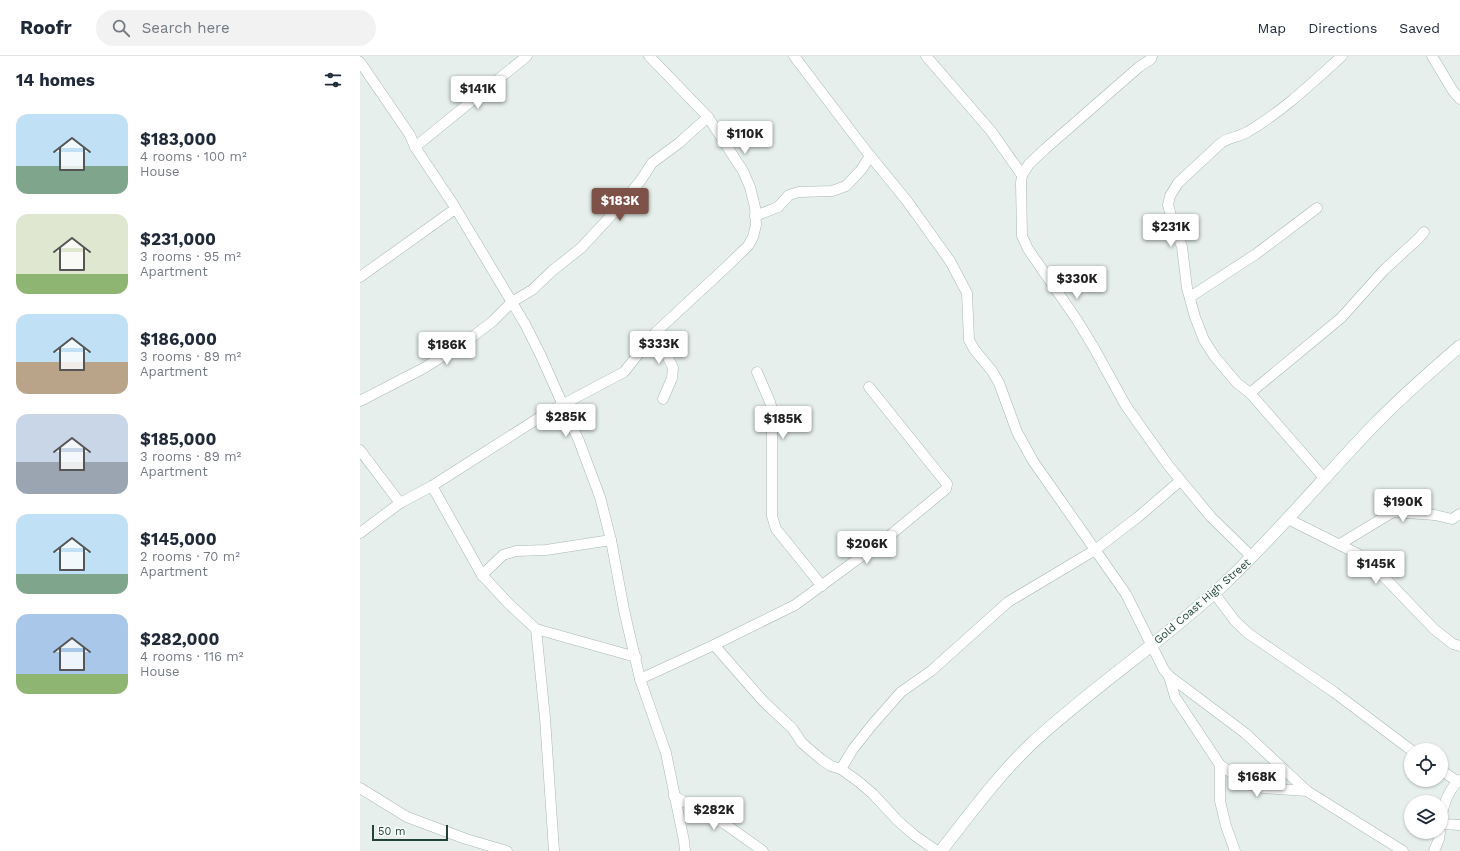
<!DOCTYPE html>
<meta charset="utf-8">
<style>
:root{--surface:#fff;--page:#f2f2f3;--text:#1f2937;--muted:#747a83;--line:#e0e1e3;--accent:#7f5249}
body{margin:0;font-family:"Work Sans",sans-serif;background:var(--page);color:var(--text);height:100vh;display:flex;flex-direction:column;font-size:15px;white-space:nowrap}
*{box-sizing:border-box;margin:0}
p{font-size:13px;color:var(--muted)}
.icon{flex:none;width:22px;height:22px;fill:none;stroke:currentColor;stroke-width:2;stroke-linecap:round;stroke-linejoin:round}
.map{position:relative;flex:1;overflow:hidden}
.side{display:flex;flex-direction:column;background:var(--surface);width:360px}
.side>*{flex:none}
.buttons{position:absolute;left:1044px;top:687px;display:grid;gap:8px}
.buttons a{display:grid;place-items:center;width:44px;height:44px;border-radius:50%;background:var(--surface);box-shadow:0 1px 3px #0004;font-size:20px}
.scale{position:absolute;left:12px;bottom:10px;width:76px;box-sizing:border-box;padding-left:4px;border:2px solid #24423a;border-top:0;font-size:11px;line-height:14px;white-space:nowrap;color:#24423a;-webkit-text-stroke:3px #f7fbf9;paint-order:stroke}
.price{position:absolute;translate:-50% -34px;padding:0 9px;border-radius:4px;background:#fff;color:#222;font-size:13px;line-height:26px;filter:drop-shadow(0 1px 2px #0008)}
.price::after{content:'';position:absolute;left:50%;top:24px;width:12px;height:9px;margin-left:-6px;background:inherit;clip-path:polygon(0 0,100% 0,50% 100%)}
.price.on{background:var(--accent);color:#fff}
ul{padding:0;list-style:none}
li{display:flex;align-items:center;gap:12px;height:100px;padding:0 16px}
li span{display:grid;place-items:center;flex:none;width:112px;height:80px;border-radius:12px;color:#555}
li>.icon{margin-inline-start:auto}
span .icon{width:48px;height:48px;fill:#fffc;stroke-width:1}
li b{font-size:17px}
h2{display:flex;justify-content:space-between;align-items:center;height:48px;padding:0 16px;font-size:17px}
header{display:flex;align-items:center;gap:24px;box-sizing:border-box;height:56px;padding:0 20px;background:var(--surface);border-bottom:1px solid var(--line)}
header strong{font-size:19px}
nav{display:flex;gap:22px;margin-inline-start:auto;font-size:14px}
.search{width:280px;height:36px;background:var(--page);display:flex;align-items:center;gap:10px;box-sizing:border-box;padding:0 14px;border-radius:22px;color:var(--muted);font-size:15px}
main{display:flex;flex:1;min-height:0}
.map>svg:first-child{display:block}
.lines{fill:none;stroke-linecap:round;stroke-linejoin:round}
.street-casing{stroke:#a8b8b2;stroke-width:11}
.secondary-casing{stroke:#a4bbb3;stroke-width:13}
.street{stroke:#fff;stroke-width:10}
.secondary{stroke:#fff;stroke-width:12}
.labels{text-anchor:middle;stroke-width:3;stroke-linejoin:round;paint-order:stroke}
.street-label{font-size:11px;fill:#24423a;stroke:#f7fbf9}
</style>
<header>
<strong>Roofr</strong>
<div class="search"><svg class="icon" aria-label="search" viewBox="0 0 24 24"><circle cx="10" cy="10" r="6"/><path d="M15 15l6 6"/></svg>Search here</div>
<nav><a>Map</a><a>Directions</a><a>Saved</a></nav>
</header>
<main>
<section class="side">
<h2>14 homes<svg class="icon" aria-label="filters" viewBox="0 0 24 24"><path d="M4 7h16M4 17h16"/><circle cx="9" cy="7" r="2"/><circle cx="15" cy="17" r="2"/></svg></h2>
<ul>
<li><span style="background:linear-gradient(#bfe0f5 65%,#7fa58c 0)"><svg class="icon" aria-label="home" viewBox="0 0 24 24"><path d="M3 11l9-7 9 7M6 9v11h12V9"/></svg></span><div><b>$183,000</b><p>4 rooms · 100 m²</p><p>House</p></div></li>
<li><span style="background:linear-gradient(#dfe7d0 75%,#8fb573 0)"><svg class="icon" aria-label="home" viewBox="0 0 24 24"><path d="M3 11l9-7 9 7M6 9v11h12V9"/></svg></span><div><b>$231,000</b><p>3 rooms · 95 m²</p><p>Apartment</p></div></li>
<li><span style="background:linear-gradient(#bfe0f5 60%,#b9a48a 0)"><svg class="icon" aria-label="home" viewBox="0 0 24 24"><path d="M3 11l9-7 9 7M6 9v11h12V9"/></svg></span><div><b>$186,000</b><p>3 rooms · 89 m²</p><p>Apartment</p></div></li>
<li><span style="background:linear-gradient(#c9d6e8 60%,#9aa5b1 0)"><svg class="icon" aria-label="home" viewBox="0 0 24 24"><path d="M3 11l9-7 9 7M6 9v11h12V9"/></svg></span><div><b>$185,000</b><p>3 rooms · 89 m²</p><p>Apartment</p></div></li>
<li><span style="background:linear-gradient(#bfe0f5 75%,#7fa58c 0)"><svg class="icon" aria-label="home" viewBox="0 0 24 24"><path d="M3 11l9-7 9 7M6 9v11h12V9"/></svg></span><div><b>$145,000</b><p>2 rooms · 70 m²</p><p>Apartment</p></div></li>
<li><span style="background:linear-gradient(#a9c7e8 75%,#8fb573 0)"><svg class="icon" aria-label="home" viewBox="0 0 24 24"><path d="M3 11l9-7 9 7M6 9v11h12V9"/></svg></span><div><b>$282,000</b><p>4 rooms · 116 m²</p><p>House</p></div></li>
</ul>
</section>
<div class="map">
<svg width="1100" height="795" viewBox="0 0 1100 795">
<rect width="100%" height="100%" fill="#e6efeb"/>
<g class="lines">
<!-- street casing -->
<g class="street-casing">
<g id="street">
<polyline points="434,0 507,96 547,145 590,205 607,237 609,284 614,293 632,315 639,327 657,376 673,405 766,538 804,614 809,620 885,677 947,735 1043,795"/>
<polyline points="566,0 631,75 662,119"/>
<polyline points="792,0 791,3 779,11 685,93 669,108 662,119 661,127 662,180 668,193 717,264 734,292 766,350 808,409 851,461 892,501"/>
<polyline points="1072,0 1093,35 1100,43"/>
<polyline points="0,6 50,79 55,91 93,148 165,268 181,300 219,385 240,441 251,484 264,554 280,623 306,697 324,785 325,795"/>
<polyline points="55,91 167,0"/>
<polyline points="395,160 418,151 429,139 439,136 472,135 486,130 501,114 510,100"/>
<polyline points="0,221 95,153"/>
<polyline points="830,241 896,198 957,152"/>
<polyline points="296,276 313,312 312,322 303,343"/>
<polyline points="397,316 410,346 412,354 412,460 416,473 462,530"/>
<polyline points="890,337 981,262 1024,214 1058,183 1064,176"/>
<polyline points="0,345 64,312 111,282 133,265 152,246 172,234 192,215 221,192 260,150 281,124 292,107 319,87 348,61"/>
<polyline points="0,394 40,447"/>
<path d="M965,423L890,337L877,327L855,301L844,284L835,261L827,232L822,191L813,166L808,149L810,140L818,127L861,87C869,81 880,81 889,75C923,55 953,26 982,0"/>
<polyline points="72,430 122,519 149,548 176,573 276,601"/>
<polyline points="928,463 998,498 1026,523 1074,573 1093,588 1100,590"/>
<polyline points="0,477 40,447 72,430 185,358 264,316 296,276 364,213 388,190 393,181 396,169 395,151 390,131 383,115 348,61 289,0"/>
<polyline points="980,488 1033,456 1075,459 1092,463 1100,458"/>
<polyline points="122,519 143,499 156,495 186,494 251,484"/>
<polyline points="854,537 875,565 889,578 974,636 1051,694"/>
<polyline points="176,573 185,662 194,795"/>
<polyline points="354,589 404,646 432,672 442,687 462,704 471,710 481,713 499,726 513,738 537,764 554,779 577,795"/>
<polyline points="809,620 815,641 860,709 860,745 866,770 875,795"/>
<polyline points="280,623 354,589 435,549 529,480 586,433 587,428 509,331"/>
<polyline points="860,709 888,728 903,732 947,735"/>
<polyline points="481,713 493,693 512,669 541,636 571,615 648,546 735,494 778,461 820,425"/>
<polyline points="1081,714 1098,726"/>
<polyline points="0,732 47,761 106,783 147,795"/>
<polyline points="314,740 365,768 403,795"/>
<path d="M1081,765C1083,750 1087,734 1100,724"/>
<polyline points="1081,768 1100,769"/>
<polyline points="1074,795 1079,783 1080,776"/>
</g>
</g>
<!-- secondary casing -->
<g class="secondary-casing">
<path id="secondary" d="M581,795C609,759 637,721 670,689C731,632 802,586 864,528C917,478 963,422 1014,369C1041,341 1071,315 1100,290"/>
</g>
<!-- street -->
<use href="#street" class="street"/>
<!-- secondary -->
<use href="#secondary" class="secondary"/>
</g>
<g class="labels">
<!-- street labels -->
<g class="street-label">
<text transform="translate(842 545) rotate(-41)" y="4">Gold Coast High Street</text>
</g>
</g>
</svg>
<div class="buttons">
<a><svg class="icon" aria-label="locate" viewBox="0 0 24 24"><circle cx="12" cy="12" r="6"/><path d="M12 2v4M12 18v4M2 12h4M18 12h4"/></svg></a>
<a><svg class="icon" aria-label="layers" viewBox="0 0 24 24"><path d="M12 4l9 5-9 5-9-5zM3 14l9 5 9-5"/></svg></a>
</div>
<div class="scale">50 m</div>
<b class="price" style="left:118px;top:54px">$141K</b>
<b class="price" style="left:385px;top:99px">$110K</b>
<b class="price on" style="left:260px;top:166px">$183K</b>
<b class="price" style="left:811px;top:192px">$231K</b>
<b class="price" style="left:717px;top:244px">$330K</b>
<b class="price" style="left:299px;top:309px">$333K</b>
<b class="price" style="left:87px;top:310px">$186K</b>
<b class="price" style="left:206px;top:382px">$285K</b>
<b class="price" style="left:423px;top:384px">$185K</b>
<b class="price" style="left:1043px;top:467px">$190K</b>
<b class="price" style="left:507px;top:509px">$206K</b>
<b class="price" style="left:1016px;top:529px">$145K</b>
<b class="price" style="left:897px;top:742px">$168K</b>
<b class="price" style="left:354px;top:775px">$282K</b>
</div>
</main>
